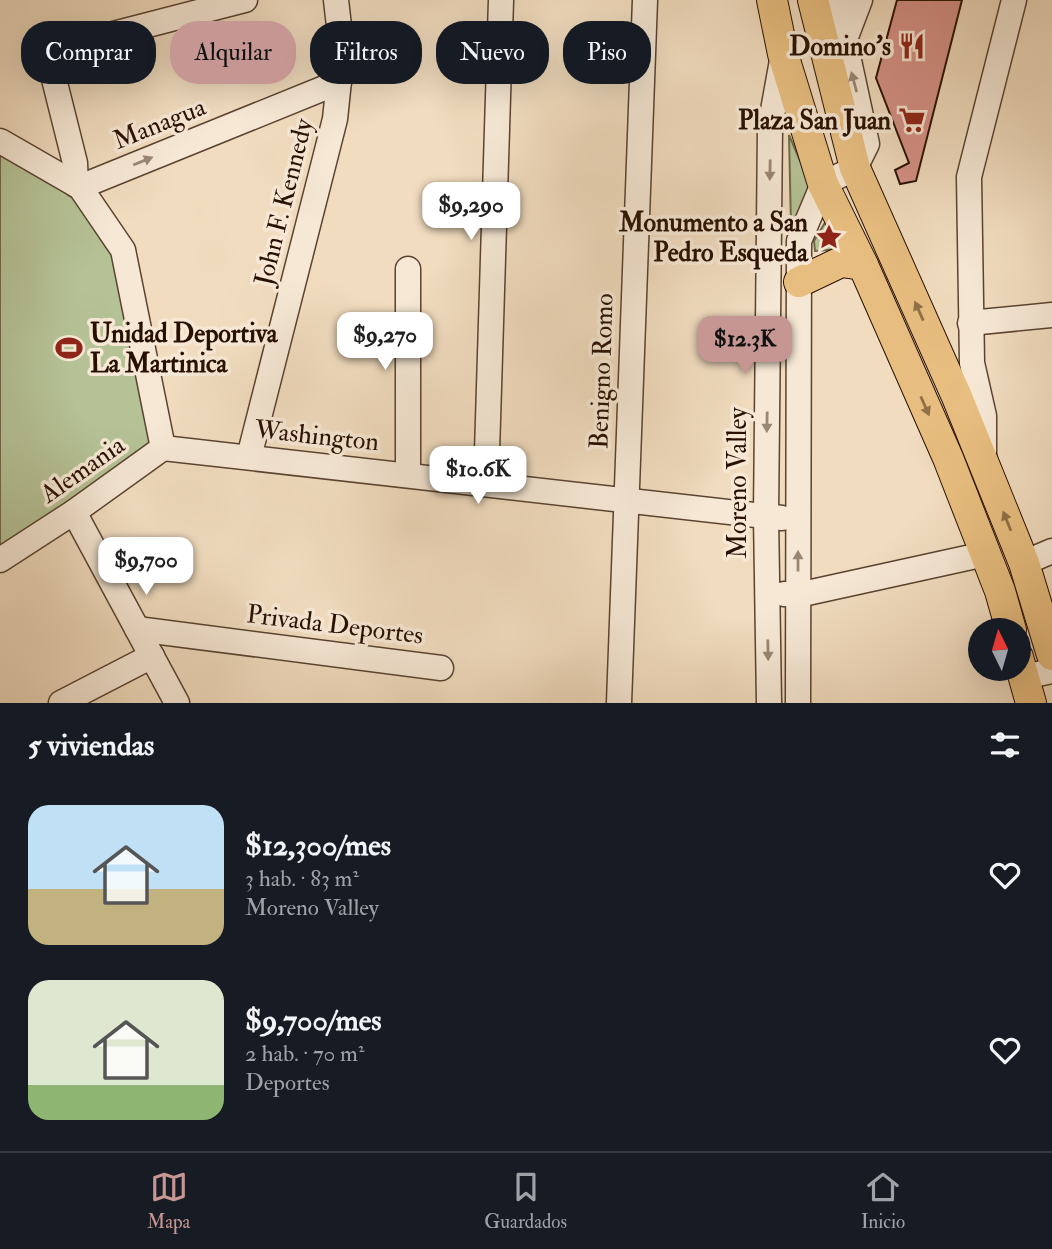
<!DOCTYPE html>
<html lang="es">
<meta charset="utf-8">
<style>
:root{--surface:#171b24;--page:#242831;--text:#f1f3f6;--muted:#9ea1a6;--line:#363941;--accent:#c59692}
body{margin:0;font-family:"IM FELL Double Pica",serif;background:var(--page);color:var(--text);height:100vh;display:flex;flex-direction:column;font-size:26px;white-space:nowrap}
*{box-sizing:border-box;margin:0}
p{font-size:23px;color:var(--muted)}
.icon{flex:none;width:38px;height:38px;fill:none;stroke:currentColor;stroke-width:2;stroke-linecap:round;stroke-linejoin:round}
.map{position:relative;height:703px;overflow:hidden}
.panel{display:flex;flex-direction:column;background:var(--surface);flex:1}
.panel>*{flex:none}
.guide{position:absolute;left:21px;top:21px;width:700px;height:63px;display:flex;gap:14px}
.needle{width:46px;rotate:355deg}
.buttons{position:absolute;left:968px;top:618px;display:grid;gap:14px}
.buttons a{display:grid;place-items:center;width:63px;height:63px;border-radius:50%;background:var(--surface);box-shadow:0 7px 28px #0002;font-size:35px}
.price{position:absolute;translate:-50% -60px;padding:0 16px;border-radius:14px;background:#fff;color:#222;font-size:23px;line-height:46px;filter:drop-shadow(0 2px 4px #0008)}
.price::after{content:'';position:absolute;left:50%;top:42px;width:21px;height:16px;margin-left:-10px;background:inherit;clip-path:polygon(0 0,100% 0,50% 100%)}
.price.current{background:var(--accent);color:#111}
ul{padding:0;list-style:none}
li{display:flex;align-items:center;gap:21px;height:175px;padding:0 28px}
li span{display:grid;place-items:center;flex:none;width:196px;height:140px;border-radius:21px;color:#555}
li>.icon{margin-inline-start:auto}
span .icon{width:84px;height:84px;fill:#fffc;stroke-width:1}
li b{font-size:30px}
h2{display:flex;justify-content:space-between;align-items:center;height:84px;padding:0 28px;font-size:30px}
.tag{padding:0 24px;border-radius:28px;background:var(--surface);box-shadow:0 7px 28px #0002;font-size:24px;line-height:63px}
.tag.current{background:var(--accent);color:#111}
.menu{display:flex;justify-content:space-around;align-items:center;height:98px;border-top:2px solid var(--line);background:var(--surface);font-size:19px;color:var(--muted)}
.menu a{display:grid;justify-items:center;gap:4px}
.menu .current{color:var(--accent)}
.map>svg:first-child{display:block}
.green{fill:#b5c296;stroke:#6e694b;stroke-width:2}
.building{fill:#d59086;stroke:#281000;stroke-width:2}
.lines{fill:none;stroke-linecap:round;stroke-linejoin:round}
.minor-casing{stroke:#5a4330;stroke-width:27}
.major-casing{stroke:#281000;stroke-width:32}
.minor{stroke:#f6e8d5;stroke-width:24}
.major{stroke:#e8be80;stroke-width:30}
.oneway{fill:#998775}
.oneway2{fill:#927046}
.labels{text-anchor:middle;stroke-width:7;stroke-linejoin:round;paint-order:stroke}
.poi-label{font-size:26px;font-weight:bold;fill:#281000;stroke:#f6e8d5;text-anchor:end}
.street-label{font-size:26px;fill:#281000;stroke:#f6e8d5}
</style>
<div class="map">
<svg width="1052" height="703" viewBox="0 0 1052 703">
<rect width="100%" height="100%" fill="#f1dcbf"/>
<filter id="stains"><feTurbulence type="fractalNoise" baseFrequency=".00286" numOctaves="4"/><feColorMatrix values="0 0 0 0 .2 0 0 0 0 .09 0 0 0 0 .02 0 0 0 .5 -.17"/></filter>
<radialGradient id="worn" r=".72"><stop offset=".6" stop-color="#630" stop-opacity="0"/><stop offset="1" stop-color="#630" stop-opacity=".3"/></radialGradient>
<!-- green -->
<g class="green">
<polygon points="789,135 814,193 791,227"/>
<polygon points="0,146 74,190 115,251 159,445 0,554"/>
<polygon points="832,211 840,249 815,251 814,241"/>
</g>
<!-- building -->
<polygon class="building" points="897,0 962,0 916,181 900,184 895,170 909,163 876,78"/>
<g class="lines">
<!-- minor casing -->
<g class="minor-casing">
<g id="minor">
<polyline points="844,42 860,0"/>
<polyline points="0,141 80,187 123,250 163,448"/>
<polyline points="76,185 75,163 47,51 245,0"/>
<polyline points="80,187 339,82"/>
<polyline points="970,323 1052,315"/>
<polyline points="163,448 782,518"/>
<polyline points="984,456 984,416 972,363 969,177 1014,0"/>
<polyline points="249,457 335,119 342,52 336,0"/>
<polyline points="408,475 408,269"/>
<polyline points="486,484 501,0"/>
<polyline points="74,512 177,703"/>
<polyline points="0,560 74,512 163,448"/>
<polyline points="1024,563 1052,551"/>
<polyline points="784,594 798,595 985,554"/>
<polyline points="137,629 441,668"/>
<polyline points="1024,677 1052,671"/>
<polyline points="61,703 152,656"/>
<polyline points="619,703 645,0"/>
<polyline points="769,703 766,516 770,127 783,55"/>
<polyline points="798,703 799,241 823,184 855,168 867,144 836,0"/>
</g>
</g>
<!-- major casing -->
<g class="major-casing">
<g id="major">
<polyline points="772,0 783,54 823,184 863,265 948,458 1000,591 1011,630"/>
<polyline points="813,0 855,168 957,397 1024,563 1052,655"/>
<polyline points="799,282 841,262 863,265"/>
<polyline points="1018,657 1031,703"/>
</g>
</g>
<!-- minor -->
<use href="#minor" class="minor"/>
<!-- major -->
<use href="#major" class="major"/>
</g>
<!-- one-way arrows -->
<defs><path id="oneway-solid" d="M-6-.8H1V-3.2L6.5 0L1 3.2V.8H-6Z" transform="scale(1.75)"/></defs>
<g class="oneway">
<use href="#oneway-solid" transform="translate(854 82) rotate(-105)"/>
<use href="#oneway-solid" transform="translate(143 161) rotate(-22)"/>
<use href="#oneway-solid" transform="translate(770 170) rotate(91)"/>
<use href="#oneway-solid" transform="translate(767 422) rotate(91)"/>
<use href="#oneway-solid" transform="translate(798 561) rotate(-90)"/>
<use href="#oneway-solid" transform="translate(768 650) rotate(89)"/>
</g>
<g class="oneway2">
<use href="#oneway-solid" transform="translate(919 311) rotate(-114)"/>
<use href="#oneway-solid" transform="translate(925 406) rotate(66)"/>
<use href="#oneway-solid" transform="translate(1007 521) rotate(-112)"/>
</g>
<!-- icons -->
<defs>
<g id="restaurant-bare" transform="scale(2.1)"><path d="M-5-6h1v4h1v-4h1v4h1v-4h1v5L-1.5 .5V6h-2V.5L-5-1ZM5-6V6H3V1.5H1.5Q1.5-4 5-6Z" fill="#8f2418" stroke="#f6e8d5" stroke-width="2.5" paint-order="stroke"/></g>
<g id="supermarket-bare" transform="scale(2.1)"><path d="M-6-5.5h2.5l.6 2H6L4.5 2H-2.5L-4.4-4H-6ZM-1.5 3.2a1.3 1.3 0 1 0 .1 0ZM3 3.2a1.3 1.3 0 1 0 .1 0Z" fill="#8f2418" stroke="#f6e8d5" stroke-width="2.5" paint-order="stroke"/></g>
<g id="sight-bare" transform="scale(2.1)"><path d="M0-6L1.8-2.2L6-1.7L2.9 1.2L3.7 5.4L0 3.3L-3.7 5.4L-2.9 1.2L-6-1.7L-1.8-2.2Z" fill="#8f2418" stroke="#f6e8d5" stroke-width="2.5" paint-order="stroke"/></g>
<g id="stadium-bare" transform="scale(2.1)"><path d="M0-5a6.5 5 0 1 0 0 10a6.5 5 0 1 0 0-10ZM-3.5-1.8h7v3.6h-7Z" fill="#8f2418" stroke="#f6e8d5" stroke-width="2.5" paint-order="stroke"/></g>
</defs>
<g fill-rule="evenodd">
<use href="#restaurant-bare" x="912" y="46"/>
<use href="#supermarket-bare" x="912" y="120"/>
<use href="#sight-bare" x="829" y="237"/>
<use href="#stadium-bare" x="69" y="348"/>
</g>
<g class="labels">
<!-- poi labels -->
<g class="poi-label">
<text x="891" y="55">Domino's</text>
<text x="891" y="129">Plaza San Juan</text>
<text x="808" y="231">Monumento a San<tspan x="808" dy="30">Pedro Esqueda</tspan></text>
<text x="90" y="342" text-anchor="start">Unidad Deportiva<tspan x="90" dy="30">La Martinica</tspan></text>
</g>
<!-- street labels -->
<g class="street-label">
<text transform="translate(159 123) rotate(-22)" y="9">Managua</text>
<text transform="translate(283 202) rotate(-76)" y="9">John F. Kennedy</text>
<text transform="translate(601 371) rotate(-88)" y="9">Benigno Romo</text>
<text transform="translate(317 435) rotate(6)" y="9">Washington</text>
<text transform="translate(82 469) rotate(-35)" y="9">Alemania</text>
<text transform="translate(737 483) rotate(-90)" y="9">Moreno Valley</text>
<text transform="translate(335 624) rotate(7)" y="9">Privada Deportes</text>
</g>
</g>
<rect width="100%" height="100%" filter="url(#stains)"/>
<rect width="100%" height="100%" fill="url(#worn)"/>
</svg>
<div class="buttons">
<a><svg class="needle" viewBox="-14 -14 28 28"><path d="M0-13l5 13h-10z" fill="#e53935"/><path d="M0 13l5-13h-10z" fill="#9ea1a6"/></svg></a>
</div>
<b class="price" style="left:471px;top:242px">$9,290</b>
<b class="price" style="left:385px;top:372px">$9,270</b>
<b class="price current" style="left:745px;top:376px">$12.3K</b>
<b class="price" style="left:478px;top:506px">$10.6K</b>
<b class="price" style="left:146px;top:597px">$9,700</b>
<div class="guide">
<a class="tag">Comprar</a>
<a class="tag current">Alquilar</a>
<a class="tag">Filtros</a>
<a class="tag">Nuevo</a>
<a class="tag">Piso</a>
</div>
</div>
<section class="panel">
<h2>5 viviendas<svg class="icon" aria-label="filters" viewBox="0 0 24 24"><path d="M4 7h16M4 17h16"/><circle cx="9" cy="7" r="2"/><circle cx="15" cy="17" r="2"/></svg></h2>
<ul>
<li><span style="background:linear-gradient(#bfe0f5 60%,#c2b280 0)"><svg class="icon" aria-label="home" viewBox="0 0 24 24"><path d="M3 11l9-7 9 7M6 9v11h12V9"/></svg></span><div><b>$12,300/mes</b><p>3 hab. · 83 m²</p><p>Moreno Valley</p></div><svg class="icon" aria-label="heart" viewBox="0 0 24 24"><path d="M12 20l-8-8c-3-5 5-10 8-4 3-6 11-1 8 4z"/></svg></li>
<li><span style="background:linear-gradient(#dfe7d0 75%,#8fb573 0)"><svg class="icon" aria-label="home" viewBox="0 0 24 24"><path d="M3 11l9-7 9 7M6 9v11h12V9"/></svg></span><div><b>$9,700/mes</b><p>2 hab. · 70 m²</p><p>Deportes</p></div><svg class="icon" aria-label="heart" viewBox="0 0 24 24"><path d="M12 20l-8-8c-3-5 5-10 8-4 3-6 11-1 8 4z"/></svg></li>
</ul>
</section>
<nav class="menu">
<a class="current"><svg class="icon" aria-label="map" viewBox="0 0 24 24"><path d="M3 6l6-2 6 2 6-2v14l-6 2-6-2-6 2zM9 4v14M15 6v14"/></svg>Mapa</a>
<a><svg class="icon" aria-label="saved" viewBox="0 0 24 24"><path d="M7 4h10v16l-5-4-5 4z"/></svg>Guardados</a>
<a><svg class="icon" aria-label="home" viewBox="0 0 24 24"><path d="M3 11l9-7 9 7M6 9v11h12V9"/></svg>Inicio</a>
</nav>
